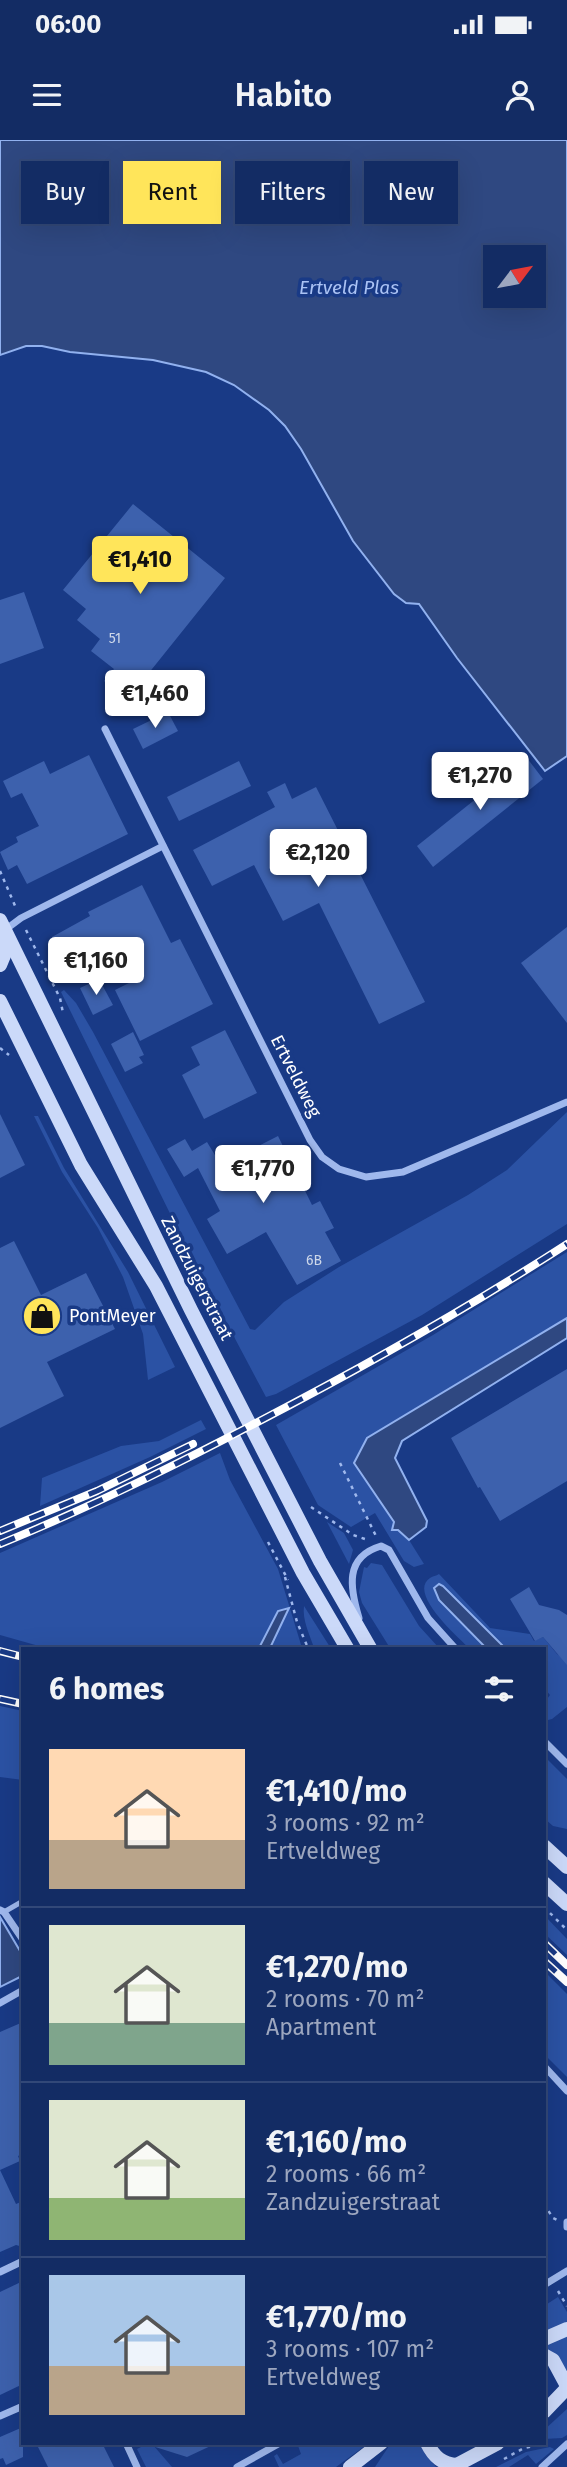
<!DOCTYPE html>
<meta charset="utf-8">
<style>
:root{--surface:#132c64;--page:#1c346a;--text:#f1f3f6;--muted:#9da7bf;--line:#324878;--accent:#ffe55a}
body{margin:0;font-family:"Fira Sans",sans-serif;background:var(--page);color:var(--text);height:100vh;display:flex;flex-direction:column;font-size:26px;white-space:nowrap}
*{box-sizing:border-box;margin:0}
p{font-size:23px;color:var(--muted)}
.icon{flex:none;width:38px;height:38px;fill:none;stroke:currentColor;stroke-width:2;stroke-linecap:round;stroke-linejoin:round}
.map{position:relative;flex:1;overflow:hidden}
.drawer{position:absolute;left:21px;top:1507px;width:525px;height:798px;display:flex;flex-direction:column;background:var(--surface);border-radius:0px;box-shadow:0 7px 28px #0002,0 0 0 2px var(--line)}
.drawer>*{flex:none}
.hud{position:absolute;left:21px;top:21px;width:525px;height:63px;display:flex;gap:14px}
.needle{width:46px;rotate:58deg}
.controls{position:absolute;left:483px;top:105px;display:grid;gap:14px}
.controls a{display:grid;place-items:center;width:63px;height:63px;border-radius:0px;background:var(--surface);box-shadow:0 7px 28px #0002,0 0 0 2px var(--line);font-size:35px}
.price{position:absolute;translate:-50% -60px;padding:0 16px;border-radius:7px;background:#fff;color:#222;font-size:23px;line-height:46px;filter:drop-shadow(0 2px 4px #0008)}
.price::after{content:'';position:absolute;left:50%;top:42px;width:21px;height:16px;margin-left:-10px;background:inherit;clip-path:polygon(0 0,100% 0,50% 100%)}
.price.selected{background:var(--accent);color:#111}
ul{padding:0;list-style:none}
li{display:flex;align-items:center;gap:21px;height:175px;padding:0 28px}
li+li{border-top:2px solid var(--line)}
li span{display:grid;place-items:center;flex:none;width:196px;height:140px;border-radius:0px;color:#555}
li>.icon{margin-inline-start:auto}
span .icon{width:84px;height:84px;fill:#fffc;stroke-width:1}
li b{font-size:30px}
h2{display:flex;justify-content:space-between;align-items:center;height:84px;padding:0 28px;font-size:30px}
.tag{padding:0 24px;border-radius:0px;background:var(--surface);box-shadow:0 7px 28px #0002,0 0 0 2px var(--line);font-size:24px;line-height:63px}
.tag.selected{background:var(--accent);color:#111}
.status{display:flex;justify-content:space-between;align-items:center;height:49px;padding:0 35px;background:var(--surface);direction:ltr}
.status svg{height:19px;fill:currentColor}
header{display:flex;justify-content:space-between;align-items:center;height:91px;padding:0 28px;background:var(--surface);font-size:32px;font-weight:600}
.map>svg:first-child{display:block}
.green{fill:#2b52a4}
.water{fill:#2f4881;stroke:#91b1ef;stroke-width:2;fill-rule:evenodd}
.building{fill:#3d61ad}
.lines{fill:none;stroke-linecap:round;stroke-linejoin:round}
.path{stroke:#9fb8ed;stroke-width:2.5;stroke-dasharray:3.5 5;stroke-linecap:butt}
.lane{stroke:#9fb8ed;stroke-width:5}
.street{stroke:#9fb8ed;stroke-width:7}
.secondary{stroke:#cbd9f9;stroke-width:14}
.rail-casing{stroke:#fff;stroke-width:8}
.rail{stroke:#193a86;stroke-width:5;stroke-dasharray:16;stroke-linecap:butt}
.labels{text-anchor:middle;stroke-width:7;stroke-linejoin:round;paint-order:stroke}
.number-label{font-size:14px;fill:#ced8ea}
.street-label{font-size:18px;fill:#fff;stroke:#193a86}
.poi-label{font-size:18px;fill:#fff;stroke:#193a86;text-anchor:start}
.water-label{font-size:19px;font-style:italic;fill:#aac2f4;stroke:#193a86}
</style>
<div class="status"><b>06:00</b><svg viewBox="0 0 49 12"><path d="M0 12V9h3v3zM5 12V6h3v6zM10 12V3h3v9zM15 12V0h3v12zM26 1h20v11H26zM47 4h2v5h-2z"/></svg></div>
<header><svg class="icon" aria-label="menu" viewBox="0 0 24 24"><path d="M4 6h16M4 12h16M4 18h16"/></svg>Habito<svg class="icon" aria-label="person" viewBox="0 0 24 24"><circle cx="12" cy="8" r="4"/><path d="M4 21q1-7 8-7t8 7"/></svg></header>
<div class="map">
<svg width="567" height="2327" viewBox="0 0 567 2327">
<rect width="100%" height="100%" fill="#193a86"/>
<!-- green -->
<g class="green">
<polygon points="64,850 76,863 93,892 250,1189 255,1190 284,1162 339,1127 468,1055 507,1030 567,972 567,1084 422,1175 276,1254 266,1257 188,1110 61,852"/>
<polygon points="34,976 38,976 64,1028 128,1132 175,1227 148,1240 143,1194 123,1137 98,1088 62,1032"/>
<polygon points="567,1112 567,1178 367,1298 354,1322 398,1390 409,1400 424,1424 414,1427 404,1421 375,1373 351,1387 318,1365 276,1285 433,1195"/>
<polygon points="201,1280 206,1289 150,1317 40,1366 42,1338 121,1306 159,1301"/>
<polygon points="220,1313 230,1340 278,1429 302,1508 270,1508 275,1496 278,1471 259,1508 46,1508 0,1495 0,1413 162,1342"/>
<polygon points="327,1382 344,1393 353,1410 349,1424"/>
<polygon points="371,1423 382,1425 419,1486 439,1508 390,1508 362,1463 359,1452 364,1427 367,1428"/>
<path d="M439,1434L490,1488L530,1494L534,1501L543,1497L557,1514L567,1521V1567L552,1579L544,1581V1563L550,1555L544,1548V1508H505L443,1446L439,1460L486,1508H469C459,1498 407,1453 430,1438C433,1436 436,1436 439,1434Z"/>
<path d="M304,1466L330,1507L329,1508H314C310,1495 302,1480 304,1466Z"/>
<polygon points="0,1566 23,1571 23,1640 0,1637"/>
<polygon points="544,1616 567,1639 567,1689 553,1686 544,1678"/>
<polygon points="544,1775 567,1799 567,1815 544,1793"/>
<polygon points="544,1831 567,1854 567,1937 544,1914"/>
<polygon points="558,2157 567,2172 567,2184 544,2191 544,2166"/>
<polygon points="567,2196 567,2232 555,2214 544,2208 544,2205"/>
<polygon points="567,2269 567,2295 562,2298 544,2299 544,2290"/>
<polygon points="297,2303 313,2303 315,2307 322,2303 369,2303 336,2327 279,2327 274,2316 277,2314 283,2324 301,2314"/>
<polygon points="391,2303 420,2303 425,2314 436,2327 375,2327"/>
<polygon points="147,2304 153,2305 172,2327 146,2327 137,2309"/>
<polygon points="550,2307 554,2309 536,2324 528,2315 509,2327 496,2327 526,2312"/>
</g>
<!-- water -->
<g class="water">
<path d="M0,0H567V616L545,631L457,518L419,464L406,463L394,454L353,401L301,309L285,286L269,270L234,245L206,232L153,220L70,212L42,206H26L0,215ZM534,117V156H495V117Z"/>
<polygon points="567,1178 567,1198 402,1301 395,1318 427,1381 426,1387 409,1400 398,1390 392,1390 394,1382 354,1323 367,1298"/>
<polygon points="439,1444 443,1446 505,1508 486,1508 439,1460 434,1448"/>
<polygon points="289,1468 270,1508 259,1508 278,1471"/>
<polygon points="0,1777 23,1816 22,1836 0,1847"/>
</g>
<!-- building -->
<g class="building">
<polygon points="133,364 225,438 128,559 104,541 114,529 91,511 100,499 77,480 86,469 63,450"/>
<polygon points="24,452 44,508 0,524 0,460"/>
<polygon points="168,572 178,591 143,609 133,589"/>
<polygon points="89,615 128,694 27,744 17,725 8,730 0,712 18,702 16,697 39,686 22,653 11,658 3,641 44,621 50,634"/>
<polygon points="527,618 543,639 433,727 417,706"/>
<polygon points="239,621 251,646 179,681 167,657"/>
<polygon points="285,643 292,659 316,647 425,862 379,884 319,763 283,781 254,725 212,746 193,710 275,667 267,652"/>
<polygon points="142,745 171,803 180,799 213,864 140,901 115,850 131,842 117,814 109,818 99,797 61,815 52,797 90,776 88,772"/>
<polygon points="567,787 567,883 521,823"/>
<polygon points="99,839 113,865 93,875 80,848"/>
<polygon points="225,890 257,953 204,979 182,935 200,925 191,907"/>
<polygon points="133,892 144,915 139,917 143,923 125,932 111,904"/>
<polygon points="0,974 25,1025 0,1038"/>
<polygon points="278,996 312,1065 320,1061 334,1088 325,1092 341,1121 297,1145 266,1092 227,1114 207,1079 220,1071 198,1028 184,1037 167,1009 185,999 192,1011 207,1002 221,1025"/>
<polygon points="14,1101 41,1155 86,1133 115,1189 47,1222 64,1256 0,1288 0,1108"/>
<polygon points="567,1229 567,1341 500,1381 480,1347 478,1348 451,1298"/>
<polygon points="529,1447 539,1465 559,1470 567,1475 567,1525 543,1497 535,1501 510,1459"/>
<polygon points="23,1882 23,2013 18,2016 20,2021 0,2030 16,2064 23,2061 23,2107 16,2105 0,2112 0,1892"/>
<polygon points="23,2141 23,2244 0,2255 0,2152"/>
<polygon points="23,2287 23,2317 6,2325 3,2318 0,2319 0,2297"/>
<polygon points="36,2303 102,2303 114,2327 48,2327"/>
<polygon points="153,2303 217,2303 187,2317 152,2306"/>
</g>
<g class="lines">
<!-- path -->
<g class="path">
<polyline points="0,731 16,768"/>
<polyline points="26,790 60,858 63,873"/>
<polyline points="0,908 9,915"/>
<polyline points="340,1323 376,1396"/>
<polyline points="311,1367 353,1395 365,1399"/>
<polyline points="268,1402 288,1440"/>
<polyline points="285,1437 297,1482 308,1508"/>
<polyline points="544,1767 567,1790"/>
<polyline points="544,2064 553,2078 557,2080"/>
<polyline points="558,2151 567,2166"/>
<polyline points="504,2319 524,2308 550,2303"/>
</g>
<!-- lane -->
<polyline class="lane" points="4,1772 23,1761"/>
<!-- street -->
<g class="street">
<polyline points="105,589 310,1000 322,1017 339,1029 366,1037 403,1032 567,962"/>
<polyline points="5,790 21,778 163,706"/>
<path d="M359,1478C350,1448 344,1417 381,1406L389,1410L428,1478L455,1508"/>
<polyline points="544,1601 567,1624"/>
<polyline points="0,1770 4,1772 23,1800"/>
<polyline points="0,1863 23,1850"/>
<polyline points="544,1926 567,1951"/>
<polyline points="567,2082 567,2087"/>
<polyline points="0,2132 23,2121"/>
<polyline points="544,2145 567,2131"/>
<polyline points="0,2276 23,2266"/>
<polyline points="126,2303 137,2327"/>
<polyline points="237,2327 280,2303"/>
<polyline points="542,2327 567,2304"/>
</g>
<!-- secondary -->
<g class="secondary">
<polyline points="0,780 191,1170 320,1421 370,1508"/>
<polyline points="0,825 5,813 5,796"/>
<polyline points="0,861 81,1025 156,1146 303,1433 347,1508"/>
<polyline points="544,1706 567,1727"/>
<polyline points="544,1743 567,1764"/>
<polyline points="544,2199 567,2189"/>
<polyline points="544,2215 553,2220 567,2246"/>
<polyline points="544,2272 567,2248"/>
<path d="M427,2303C434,2317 442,2324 457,2325"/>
<polyline points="350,2327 381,2303"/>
<polyline points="453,2327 498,2303"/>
</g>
<!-- rail casing -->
<g class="rail-casing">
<g id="rail">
<polyline points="0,1391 97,1351 193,1304"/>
<path d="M0,1404C86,1369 168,1329 250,1286C358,1230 465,1170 567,1104"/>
<polyline points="0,1511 23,1517"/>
<polyline points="0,1559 23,1564"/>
<polyline points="544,1803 567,1825"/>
<polyline points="544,1821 567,1842"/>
</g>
</g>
<!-- rail -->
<use href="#rail" class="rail"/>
</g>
<!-- icons -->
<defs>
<g id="shop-disc" transform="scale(2.0125)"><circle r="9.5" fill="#ffe55a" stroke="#193a86"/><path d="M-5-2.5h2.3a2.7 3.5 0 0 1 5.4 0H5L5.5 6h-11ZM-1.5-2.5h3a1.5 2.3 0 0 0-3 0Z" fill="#111"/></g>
</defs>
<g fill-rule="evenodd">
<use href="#shop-disc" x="42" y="1176"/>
</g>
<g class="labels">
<!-- number labels -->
<g class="number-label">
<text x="115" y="503">51</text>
<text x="314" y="1125">6B</text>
</g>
<!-- street labels -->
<g class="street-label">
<text transform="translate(296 936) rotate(63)" y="6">Ertveldweg</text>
<text transform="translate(197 1138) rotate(63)" y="6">Zandzuigerstraat</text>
</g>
<!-- poi labels -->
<g class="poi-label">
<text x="69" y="1182">PontMeyer</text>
</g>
<!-- water labels -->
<g class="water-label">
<text x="349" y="154">Ertveld Plas</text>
</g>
</g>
</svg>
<div class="controls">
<a><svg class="needle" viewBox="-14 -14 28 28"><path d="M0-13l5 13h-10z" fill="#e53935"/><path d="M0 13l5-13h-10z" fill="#9da7bf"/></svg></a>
</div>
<b class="price selected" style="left:140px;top:456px">€1,410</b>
<b class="price" style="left:155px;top:590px">€1,460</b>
<b class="price" style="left:480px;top:672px">€1,270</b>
<b class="price" style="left:318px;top:749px">€2,120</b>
<b class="price" style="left:96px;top:857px">€1,160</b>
<b class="price" style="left:263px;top:1065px">€1,770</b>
<div class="hud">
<a class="tag">Buy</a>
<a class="tag selected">Rent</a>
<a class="tag">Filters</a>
<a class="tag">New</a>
</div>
<section class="drawer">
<h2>6 homes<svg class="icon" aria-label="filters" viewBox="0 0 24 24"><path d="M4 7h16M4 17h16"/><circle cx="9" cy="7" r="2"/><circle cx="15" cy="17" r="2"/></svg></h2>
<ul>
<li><span style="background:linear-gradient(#ffd9b3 65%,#b9a48a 0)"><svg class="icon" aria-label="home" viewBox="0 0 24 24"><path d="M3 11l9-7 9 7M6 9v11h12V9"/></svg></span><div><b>€1,410/mo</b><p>3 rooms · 92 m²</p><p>Ertveldweg</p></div></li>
<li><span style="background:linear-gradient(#dfe7d0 70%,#7fa58c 0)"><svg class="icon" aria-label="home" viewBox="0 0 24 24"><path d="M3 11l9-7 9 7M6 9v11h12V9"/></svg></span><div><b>€1,270/mo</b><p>2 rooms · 70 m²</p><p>Apartment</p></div></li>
<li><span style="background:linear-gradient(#dfe7d0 70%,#8fb573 0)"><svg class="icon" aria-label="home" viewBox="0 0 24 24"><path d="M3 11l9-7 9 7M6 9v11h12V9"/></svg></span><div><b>€1,160/mo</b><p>2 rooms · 66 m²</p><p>Zandzuigerstraat</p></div></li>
<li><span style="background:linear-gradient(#a9c7e8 65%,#b9a48a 0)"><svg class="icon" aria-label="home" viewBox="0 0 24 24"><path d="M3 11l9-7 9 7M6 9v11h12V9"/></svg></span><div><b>€1,770/mo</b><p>3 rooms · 107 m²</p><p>Ertveldweg</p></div></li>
</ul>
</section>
</div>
